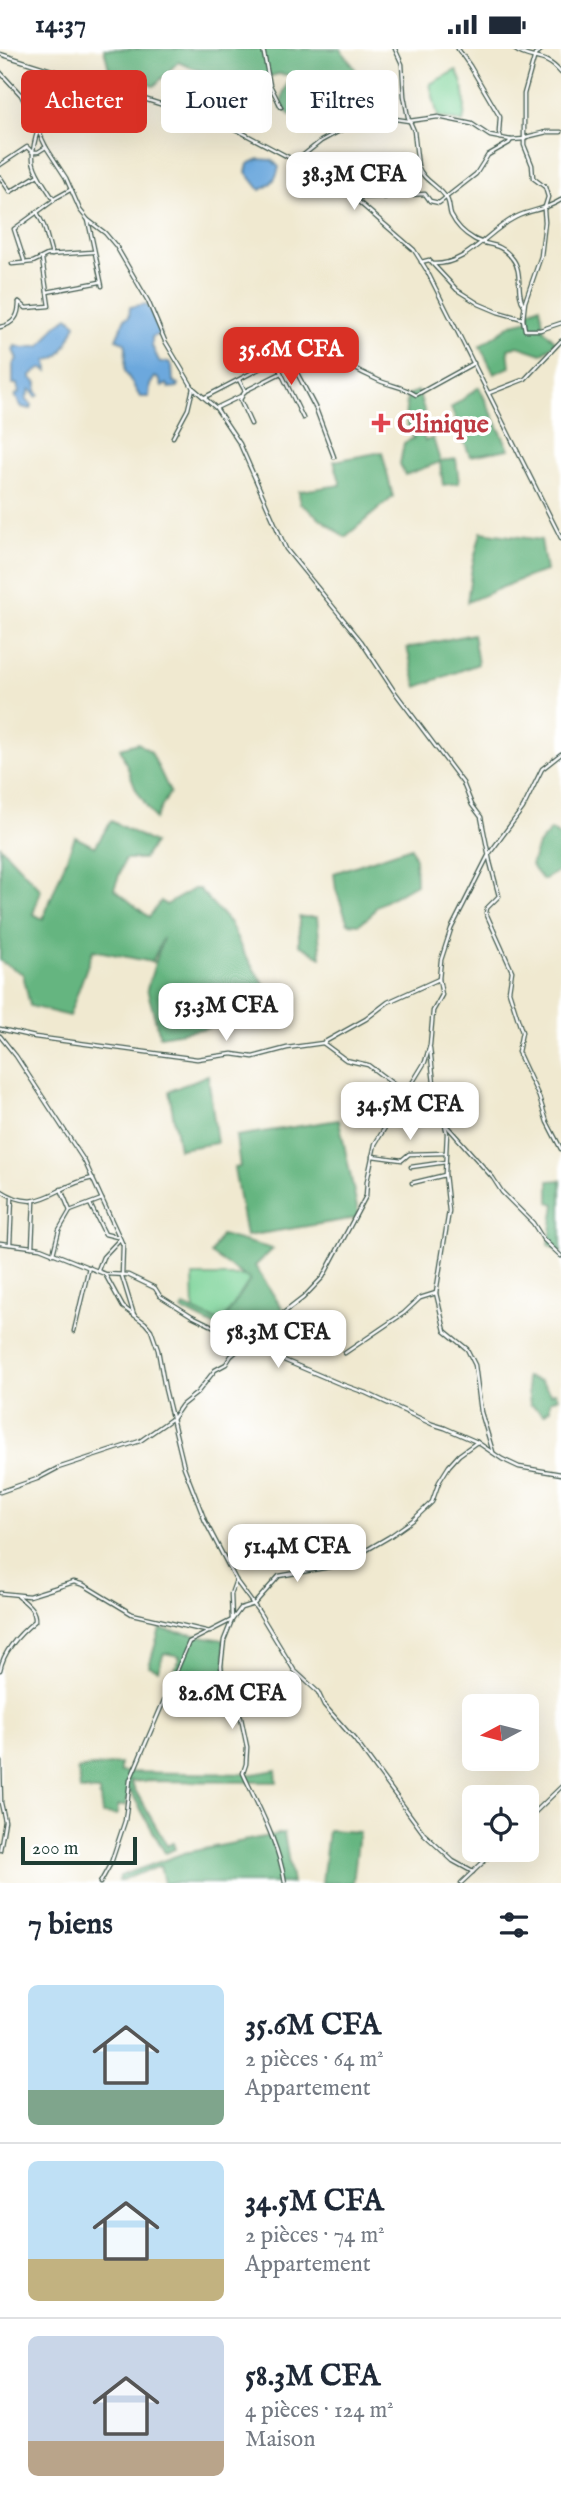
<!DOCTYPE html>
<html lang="fr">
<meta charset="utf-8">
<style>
:root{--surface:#fff;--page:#f6f6f7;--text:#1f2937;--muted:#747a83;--line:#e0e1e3;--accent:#d93025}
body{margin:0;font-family:"IM FELL English",serif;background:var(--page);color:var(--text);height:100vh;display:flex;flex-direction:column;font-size:26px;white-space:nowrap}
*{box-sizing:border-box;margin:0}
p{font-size:23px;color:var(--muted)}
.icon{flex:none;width:38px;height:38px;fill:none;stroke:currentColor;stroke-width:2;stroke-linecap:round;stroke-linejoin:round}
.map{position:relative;height:1834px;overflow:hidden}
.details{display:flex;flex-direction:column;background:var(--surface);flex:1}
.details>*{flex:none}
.hud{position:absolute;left:21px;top:21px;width:520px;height:63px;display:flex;gap:14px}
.needle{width:46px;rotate:263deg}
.tools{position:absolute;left:462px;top:1645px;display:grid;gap:14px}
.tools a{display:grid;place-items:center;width:77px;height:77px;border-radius:10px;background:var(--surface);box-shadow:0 7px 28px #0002;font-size:35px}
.scale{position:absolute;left:21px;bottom:18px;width:116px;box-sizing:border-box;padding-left:7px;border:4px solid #1f3d34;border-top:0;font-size:19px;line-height:24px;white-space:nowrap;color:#1f3d34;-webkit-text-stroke:5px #fff;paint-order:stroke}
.price{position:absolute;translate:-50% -60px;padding:0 16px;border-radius:14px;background:#fff;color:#222;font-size:23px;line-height:46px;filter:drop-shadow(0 2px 4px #0008)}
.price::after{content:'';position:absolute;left:50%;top:42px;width:21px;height:16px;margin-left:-10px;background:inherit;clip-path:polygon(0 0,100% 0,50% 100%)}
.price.on{background:var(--accent);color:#fff}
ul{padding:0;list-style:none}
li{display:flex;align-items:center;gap:21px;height:175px;padding:0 28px}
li+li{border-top:2px solid var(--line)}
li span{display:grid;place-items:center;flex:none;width:196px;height:140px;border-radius:10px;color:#555}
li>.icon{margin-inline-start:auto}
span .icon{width:84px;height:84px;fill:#fffc;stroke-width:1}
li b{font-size:30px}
h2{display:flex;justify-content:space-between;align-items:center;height:84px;padding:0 28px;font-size:30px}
.tag{padding:0 24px;border-radius:10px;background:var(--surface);box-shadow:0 7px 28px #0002;font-size:24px;line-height:63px}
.tag.on{background:var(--accent);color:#fff}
.status{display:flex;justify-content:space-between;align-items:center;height:49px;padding:0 35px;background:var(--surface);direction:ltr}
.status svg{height:19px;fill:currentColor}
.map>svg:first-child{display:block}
.green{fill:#7cd398;stroke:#4e8866;stroke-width:2}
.forest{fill:#65b580;stroke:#42795a;stroke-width:2}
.water{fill:#6ca8dd;stroke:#467288;stroke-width:2}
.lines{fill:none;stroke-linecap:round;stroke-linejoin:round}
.minor-casing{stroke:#3e574b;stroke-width:5}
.minor{stroke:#fff;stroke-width:2.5}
.health-dot{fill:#e0444e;stroke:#fff;stroke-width:2.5}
.labels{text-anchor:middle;stroke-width:7;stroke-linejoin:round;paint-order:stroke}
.health-label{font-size:26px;font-weight:bold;fill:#be3a42;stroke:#fff;text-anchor:start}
</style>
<div class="status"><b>14:37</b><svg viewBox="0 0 49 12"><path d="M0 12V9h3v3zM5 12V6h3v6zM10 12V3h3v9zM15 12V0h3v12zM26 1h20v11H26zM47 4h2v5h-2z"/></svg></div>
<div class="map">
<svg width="561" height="1834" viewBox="0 0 561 1834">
<rect width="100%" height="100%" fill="#fff"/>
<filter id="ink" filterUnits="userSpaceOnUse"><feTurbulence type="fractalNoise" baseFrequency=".0143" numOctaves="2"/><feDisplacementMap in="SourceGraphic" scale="14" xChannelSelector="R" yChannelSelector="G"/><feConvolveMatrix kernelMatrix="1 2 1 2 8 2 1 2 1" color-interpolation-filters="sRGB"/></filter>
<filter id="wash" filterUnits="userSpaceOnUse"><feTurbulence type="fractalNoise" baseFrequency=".00686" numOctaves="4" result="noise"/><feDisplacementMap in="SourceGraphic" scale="28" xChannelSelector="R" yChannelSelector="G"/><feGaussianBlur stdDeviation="1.57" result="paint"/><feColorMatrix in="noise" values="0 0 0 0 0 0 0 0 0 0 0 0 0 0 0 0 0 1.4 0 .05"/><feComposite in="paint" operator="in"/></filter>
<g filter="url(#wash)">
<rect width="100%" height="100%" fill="#f0e9d0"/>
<!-- green -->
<g class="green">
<path d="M456,21C465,36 467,56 463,73L438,68L430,35Z"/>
<polygon points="193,1227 245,1227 250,1231 222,1273 194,1262"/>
</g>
<!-- forest -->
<g class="forest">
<path d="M104,0H340C360,24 366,35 369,66H348L302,76L281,58L283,45L291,26L278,25L238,37C223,27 197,22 178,13L154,37L110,24Z"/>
<polygon points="540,257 544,281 556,293 542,305 518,297 508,300 510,318 494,325 480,297 512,275 530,271 529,262"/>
<polygon points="479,338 509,400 470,407 451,359"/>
<path d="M418,342L425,364L414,377L418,384H422L425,392L433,389L440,412L456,410L459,434L443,436L440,413L405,426L400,415L404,394L414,389C404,371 404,367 408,346Z"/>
<polygon points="382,403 393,448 345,488 300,454 299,442 341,436 334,412"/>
<path d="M481,483L541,491L546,522C519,529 494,543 467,553L472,518Z"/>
<polygon points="473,585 478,615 417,638 407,599"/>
<polygon points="138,694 151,703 170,743 155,770 136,740 120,699"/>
<polygon points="111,772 154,794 143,810 125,810 114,840 149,868 161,852 166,856 194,840 199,840 230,874 242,901 262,933 290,961 258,970 160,987 147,940 163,889 152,913 93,901 69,967 30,957 23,925 0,912 0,797 41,841 33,865 43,870 75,788 95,798"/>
<polygon points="551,781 561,788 561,821 543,831 531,816 538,796"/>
<polygon points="411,798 415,810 416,835 377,857 370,867 359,875 348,874 336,841 334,824"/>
<polygon points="299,868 317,868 321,908 299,896"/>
<polygon points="208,1026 217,1094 179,1100 169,1042"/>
<polygon points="339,1071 358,1163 356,1169 246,1187 234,1119 240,1118 236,1087"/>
<polygon points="561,1131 561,1204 549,1196 555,1155 549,1153 549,1132"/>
<polygon points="221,1186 273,1200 255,1217 285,1264 246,1293 182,1261 184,1257 222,1274 250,1231 211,1205"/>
<polygon points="526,1328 541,1332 551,1345 555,1343 558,1348 550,1352 550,1360 544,1365 530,1355"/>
<polygon points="160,1580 224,1591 228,1624 174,1623 180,1607 164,1604 158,1621 149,1617"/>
<polygon points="120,1715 120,1723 254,1725 276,1721 277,1733 130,1732 167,1797 173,1794 175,1800 165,1804 130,1741 126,1757 118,1757 117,1766 102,1765 99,1742 80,1741 78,1720"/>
<polygon points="328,1781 359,1783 353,1834 322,1834"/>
<polygon points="284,1784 292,1834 164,1834 160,1817 119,1832 120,1827 184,1804"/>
</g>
<!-- water -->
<g class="water">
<path d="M259,110L272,111L279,118C277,129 270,137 260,141L246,123L248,115Z"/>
<polygon points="146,255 151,261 160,285 152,288 152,297 160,314 169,313 172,317 173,332 179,335 178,338 169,339 167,335 162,338 159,330 155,328 150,336 149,348 140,348 125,322 126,297 124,293 116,290 125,269 129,268 130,258"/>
<path d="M68,268L76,275C73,283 65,301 58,307C55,310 51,310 47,312L48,322L42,319L31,326V329L37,334L36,342L39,346L36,348L30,340L26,350L32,356L31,360L22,358L15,347L19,343L17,335H13V316L17,310L13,301L15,297L24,299L41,297L56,277Z"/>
</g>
</g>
<g filter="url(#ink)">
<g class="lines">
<!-- minor casing -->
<g class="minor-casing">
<g id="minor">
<polyline points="263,0 270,36 281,58"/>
<polyline points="458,0 470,17 500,68 499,83 501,89"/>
<path d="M514,0C531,13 544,3 561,24"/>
<polyline points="0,5 221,74 239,82 324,127 345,141 414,201 426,220 561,489"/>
<polyline points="0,23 21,46 46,98 66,129 80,161 88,171 105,184 116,197 148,252 165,292 193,339 216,359 240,395 286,500 361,592 394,642 463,734 472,756 481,768 490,813 499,847 487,859 486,864 512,922 509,942 522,983 518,1003 539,1048 547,1073 561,1100"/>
<polyline points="526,88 547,83 561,83"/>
<polyline points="296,112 321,92 369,66 409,72 438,68 472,75 490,87 511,91 525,90"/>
<polyline points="0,116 27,98 32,103 38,103 46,98"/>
<path d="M418,117C423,132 440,137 447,150C450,155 449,161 451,166C456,176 465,185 474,190C487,198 499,192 512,209C524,223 515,244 524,256"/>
<polyline points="0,128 10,143 38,126"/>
<polyline points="356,149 425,145 430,152 439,154 476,125 488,106 509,94 511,91"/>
<polyline points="384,149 417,122 418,117 414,82 408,68 404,47 402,15 395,0"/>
<polyline points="54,150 70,141"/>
<polyline points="37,163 44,177 52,206"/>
<polyline points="88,171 102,237"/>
<polyline points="421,213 429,211 457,241 479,255 498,263 523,270 525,281 540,281 561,274"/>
<path d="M25,214L14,180L54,151C36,122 26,117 38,81"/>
<polyline points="12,215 33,213 47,206 93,203"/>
<path d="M433,215C468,216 487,182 516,168C532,160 543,162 561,151"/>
<polyline points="47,243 100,233"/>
<polyline points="19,253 26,259 49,257 42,210"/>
<polyline points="523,270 525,253 541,207 545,173 544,161 548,148 545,138 533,129 532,116 524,96 524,45 535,6 542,0"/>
<path d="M0,278C14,275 19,267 19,253"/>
<polyline points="287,305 316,360 334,408"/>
<polyline points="275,311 303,369"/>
<polyline points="239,331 245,342 281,324"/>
<polyline points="245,342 240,351 251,375"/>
<polyline points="489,344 525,330 561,292"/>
<path d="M205,348L313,292C332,307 357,322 380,332C392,337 404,338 416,346L474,314"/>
<polyline points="216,359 241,347"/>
<polyline points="173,388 188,360 193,339"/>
<polyline points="0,980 35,988 197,1010 232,1005 253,1008 287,999 323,994 366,970 388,953 439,930"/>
<polyline points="0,987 16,1007 85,1113 123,1196 122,1227 134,1266"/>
<polyline points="323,994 346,1011 368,1016 441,1071"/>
<polyline points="430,999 434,1034 447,1084 445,1125 449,1162 436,1244 445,1282 467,1300 475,1316 481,1363 493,1403"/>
<polyline points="446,1076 493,1129 502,1143 533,1174 543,1190 561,1207"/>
<polyline points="372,1107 402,1111 409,1105 446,1104"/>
<polyline points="411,1118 446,1113"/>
<polyline points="412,1134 445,1126"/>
<polyline points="61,1140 70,1162"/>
<path d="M0,1141C41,1168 53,1136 93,1129"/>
<polyline points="90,1155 105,1185 117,1188"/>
<polyline points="0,1194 40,1199 105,1225 128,1226 155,1239 160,1247 192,1267 272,1306 338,1334 366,1344 432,1375 445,1379 477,1393 502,1410 519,1418 561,1425"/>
<polyline points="10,1195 12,1149"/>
<polyline points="32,1198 34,1153"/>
<polyline points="53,1205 59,1181 70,1162 102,1150"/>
<polyline points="98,1221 103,1208 120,1190"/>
<polyline points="105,1225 123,1258 145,1274 151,1281 158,1301 165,1340 184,1418 205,1472 237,1533 259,1563 294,1621 318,1643 324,1656 355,1691 424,1785 453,1812 473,1823"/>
<polyline points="74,1282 89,1218"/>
<polyline points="345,1304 404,1264 420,1249 436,1244"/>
<polyline points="0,1443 37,1430 58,1419 140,1392 173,1369 182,1356 197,1344 215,1321 226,1315 231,1307 260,1282 303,1249 323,1228 366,1147 367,1132 375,1095 425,1013 430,996 433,962 442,946 439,930 441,911 451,880 489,805 523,759 542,720 561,705"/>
<path d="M236,1531L231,1545L232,1571L224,1591L221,1617L223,1636L241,1669L247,1698L246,1715L243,1724C259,1759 279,1795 285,1834"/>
<polyline points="0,1544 29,1547 74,1533 84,1536 132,1565 210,1583"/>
<path d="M0,1621C4,1601 19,1585 35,1572C36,1560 26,1554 18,1547"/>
<polyline points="0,1713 1,1754 5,1772 0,1801"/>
<polyline points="527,1771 561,1738"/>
<polyline points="100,1834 111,1814 125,1772 130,1731 189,1593 232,1571 241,1559 254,1555 279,1527 341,1516 389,1488 413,1471 432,1453 439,1433 449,1417 459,1406 477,1393"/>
<polyline points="461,1834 496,1801"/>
</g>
</g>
<!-- minor -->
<use href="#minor" class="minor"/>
</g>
</g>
<!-- markers -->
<path class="health-dot" d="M377.5 363.5h7v7h7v7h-7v7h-7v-7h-7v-7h7z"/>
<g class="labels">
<!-- health labels -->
<g class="health-label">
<text x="397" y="383">Clinique</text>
</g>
</g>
</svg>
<div class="tools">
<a><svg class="needle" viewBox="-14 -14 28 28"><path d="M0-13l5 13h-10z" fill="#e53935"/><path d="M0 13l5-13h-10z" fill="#747a83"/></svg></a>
<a><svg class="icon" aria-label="locate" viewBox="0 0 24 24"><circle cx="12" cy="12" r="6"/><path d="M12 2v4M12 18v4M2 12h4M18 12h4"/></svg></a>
</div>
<div class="scale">200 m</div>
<b class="price" style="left:354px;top:163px">38.3M CFA</b>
<b class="price on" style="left:291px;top:338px">35.6M CFA</b>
<b class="price" style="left:226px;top:994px">53.3M CFA</b>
<b class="price" style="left:410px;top:1093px">34.5M CFA</b>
<b class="price" style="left:278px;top:1321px">58.3M CFA</b>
<b class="price" style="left:297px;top:1535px">51.4M CFA</b>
<b class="price" style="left:232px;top:1682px">82.6M CFA</b>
<div class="hud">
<a class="tag on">Acheter</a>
<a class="tag">Louer</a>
<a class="tag">Filtres</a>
</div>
</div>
<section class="details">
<h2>7 biens<svg class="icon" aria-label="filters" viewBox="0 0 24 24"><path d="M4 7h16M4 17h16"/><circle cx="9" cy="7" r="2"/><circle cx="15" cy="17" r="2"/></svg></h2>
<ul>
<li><span style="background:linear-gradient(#bfe0f5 75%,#7fa58c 0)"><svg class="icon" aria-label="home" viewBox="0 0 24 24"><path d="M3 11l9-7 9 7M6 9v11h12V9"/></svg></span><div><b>35.6M CFA</b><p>2 pièces · 64 m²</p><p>Appartement</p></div></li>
<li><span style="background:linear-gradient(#bfe0f5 70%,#c2b280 0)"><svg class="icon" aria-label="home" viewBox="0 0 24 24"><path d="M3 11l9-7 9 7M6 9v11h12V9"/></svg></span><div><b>34.5M CFA</b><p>2 pièces · 74 m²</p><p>Appartement</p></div></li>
<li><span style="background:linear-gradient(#c9d6e8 75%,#b9a48a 0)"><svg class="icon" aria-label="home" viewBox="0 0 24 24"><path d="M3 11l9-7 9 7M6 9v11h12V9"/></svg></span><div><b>58.3M CFA</b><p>4 pièces · 124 m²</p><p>Maison</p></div></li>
</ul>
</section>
